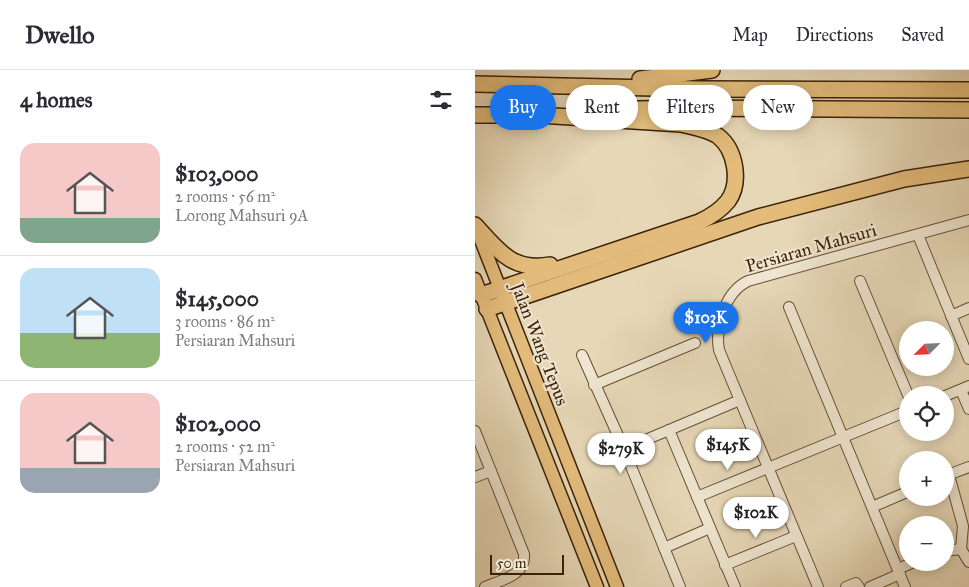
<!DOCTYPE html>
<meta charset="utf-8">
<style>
:root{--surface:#fff;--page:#f2f2f3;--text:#2b2b33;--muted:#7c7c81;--line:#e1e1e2;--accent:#1a73e8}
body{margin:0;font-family:"IM FELL Great Primer",serif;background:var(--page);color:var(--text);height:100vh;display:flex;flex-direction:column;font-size:19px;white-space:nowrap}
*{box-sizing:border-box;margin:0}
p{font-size:16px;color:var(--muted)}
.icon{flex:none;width:28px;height:28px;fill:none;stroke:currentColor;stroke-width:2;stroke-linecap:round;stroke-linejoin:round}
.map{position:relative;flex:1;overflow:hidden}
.side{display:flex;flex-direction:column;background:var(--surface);width:475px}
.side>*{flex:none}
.top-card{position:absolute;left:15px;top:15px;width:404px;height:45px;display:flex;gap:10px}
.needle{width:32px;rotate:246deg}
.buttons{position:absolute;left:424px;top:251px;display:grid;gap:10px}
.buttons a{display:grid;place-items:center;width:55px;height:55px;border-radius:50%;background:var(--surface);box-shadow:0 2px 12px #0003;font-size:25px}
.scale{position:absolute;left:15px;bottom:12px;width:74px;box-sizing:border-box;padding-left:5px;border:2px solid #3b2208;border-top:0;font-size:14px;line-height:18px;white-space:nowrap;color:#3b2208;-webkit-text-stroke:4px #efe5d0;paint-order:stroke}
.price{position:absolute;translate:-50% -42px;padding:0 11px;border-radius:18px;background:#fff;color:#222;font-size:16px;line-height:32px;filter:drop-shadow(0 1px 2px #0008)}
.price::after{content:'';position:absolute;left:50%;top:30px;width:15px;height:11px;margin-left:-8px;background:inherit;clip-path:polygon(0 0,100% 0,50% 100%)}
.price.current{background:var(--accent);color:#fff}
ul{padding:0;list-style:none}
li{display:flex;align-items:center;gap:15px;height:125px;padding:0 20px}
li+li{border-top:1px solid var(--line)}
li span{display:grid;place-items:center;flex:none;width:140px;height:100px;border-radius:15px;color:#555}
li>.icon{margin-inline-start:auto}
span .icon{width:60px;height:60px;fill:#fffc;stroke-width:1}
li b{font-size:21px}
h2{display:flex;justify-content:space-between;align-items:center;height:60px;padding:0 20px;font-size:21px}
.chip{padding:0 18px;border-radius:22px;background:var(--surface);box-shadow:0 2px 12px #0003;font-size:18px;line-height:45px}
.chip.current{background:var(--accent);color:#fff}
header{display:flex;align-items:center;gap:30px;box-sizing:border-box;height:70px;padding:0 25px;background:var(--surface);border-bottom:1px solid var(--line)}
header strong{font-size:24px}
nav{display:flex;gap:28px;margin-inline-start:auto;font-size:18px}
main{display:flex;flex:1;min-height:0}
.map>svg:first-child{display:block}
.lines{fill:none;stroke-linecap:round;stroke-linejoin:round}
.minor-casing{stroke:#664f34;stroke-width:12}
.major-casing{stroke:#3b2208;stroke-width:15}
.highway-casing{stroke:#3b2208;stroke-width:18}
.minor{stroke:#efe5d0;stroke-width:10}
.major{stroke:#e3bc7b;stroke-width:12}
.highway{stroke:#e3bc7b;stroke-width:15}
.labels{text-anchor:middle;stroke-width:4;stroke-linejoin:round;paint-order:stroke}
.street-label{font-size:18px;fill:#3b2208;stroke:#efe5d0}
</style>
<header>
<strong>Dwello</strong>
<nav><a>Map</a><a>Directions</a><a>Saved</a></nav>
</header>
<main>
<section class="side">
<h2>4 homes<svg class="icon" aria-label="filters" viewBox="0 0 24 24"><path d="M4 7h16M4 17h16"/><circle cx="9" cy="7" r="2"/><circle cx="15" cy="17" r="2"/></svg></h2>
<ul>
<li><span style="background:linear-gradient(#f6c9c9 75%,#7fa58c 0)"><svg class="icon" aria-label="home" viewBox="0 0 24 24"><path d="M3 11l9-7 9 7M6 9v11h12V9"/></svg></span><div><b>$103,000</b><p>2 rooms · 56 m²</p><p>Lorong Mahsuri 9A</p></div></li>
<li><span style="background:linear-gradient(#bfe0f5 65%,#8fb573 0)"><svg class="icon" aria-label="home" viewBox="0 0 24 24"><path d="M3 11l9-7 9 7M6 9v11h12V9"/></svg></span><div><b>$145,000</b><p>3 rooms · 86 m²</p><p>Persiaran Mahsuri</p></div></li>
<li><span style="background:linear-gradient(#f6c9c9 75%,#9aa5b1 0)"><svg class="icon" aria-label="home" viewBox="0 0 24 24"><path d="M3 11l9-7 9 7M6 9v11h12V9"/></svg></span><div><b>$102,000</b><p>2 rooms · 52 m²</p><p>Persiaran Mahsuri</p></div></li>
</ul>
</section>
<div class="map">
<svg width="494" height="517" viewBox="0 0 494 517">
<rect width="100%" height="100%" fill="#e6d7b6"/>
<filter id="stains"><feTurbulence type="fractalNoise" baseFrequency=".004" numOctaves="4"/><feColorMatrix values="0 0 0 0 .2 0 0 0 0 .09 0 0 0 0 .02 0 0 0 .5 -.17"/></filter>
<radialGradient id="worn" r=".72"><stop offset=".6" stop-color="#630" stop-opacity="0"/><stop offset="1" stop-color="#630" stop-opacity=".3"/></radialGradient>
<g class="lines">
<!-- minor casing -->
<g class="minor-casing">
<g id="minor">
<polyline points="443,165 494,289"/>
<polyline points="385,211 433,325"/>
<polyline points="314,237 430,517"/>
<polyline points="476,246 494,238"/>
<polyline points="107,285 149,379 205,517"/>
<polyline points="119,315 220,273"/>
<polyline points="486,320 494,339"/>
<polyline points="470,326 494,316"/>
<polyline points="194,360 260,517"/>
<path d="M0,361L49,484C51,505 27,510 10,517"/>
<polyline points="149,379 265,330"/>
<polyline points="474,405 488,456 486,479"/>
<polyline points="470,406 494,397"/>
<polyline points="0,407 16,401"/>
<polyline points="222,427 432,341"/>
<polyline points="397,437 432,422"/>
<polyline points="189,478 235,458"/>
<polyline points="470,481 486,479 494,492"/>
<polyline points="250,495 321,466"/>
<polyline points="423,499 439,492"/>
<path d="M343,517L244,280C240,256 250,222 273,211L494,150"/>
<polyline points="371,517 381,513 384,517"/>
<polyline points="395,517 425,504"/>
</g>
</g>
<!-- major casing -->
<g class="major-casing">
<g id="major">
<polyline points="2,160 142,517"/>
<polyline points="0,209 122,517"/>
</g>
</g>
<!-- highway casing -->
<g class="highway-casing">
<g id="highway">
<polyline points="165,9 237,0"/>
<polyline points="0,14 223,19 494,20"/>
<polyline points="118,40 209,38 494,40"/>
<polyline points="0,45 73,45"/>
<path d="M0,155C23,180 37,202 75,195"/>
<path d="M6,225L224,152C235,147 245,141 253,131C266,113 261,80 243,66C232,59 218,57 206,54L64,45"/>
<polyline points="12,239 283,147 429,109 494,99"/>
</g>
</g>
<!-- minor -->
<use href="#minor" class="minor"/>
<!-- major -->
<use href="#major" class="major"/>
<!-- highway -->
<use href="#highway" class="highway"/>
</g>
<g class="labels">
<!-- street labels -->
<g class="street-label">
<text transform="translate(336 178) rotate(-16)" y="6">Persiaran Mahsuri</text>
<text transform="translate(65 274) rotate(69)" y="6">Jalan Wang Tepus</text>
</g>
</g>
<rect width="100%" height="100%" filter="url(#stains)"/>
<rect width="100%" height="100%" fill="url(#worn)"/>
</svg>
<div class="buttons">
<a><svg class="needle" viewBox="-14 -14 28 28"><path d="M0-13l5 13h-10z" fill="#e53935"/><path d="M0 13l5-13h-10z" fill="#7c7c81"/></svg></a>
<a><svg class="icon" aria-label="locate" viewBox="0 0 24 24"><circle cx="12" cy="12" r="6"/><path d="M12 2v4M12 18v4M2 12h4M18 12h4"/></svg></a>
<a>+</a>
<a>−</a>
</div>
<div class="scale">50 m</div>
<b class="price current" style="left:231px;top:274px">$103K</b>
<b class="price" style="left:253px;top:401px">$145K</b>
<b class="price" style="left:146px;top:405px">$279K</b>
<b class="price" style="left:281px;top:469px">$102K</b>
<div class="top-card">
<a class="chip current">Buy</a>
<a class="chip">Rent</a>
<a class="chip">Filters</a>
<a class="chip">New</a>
</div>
</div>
</main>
